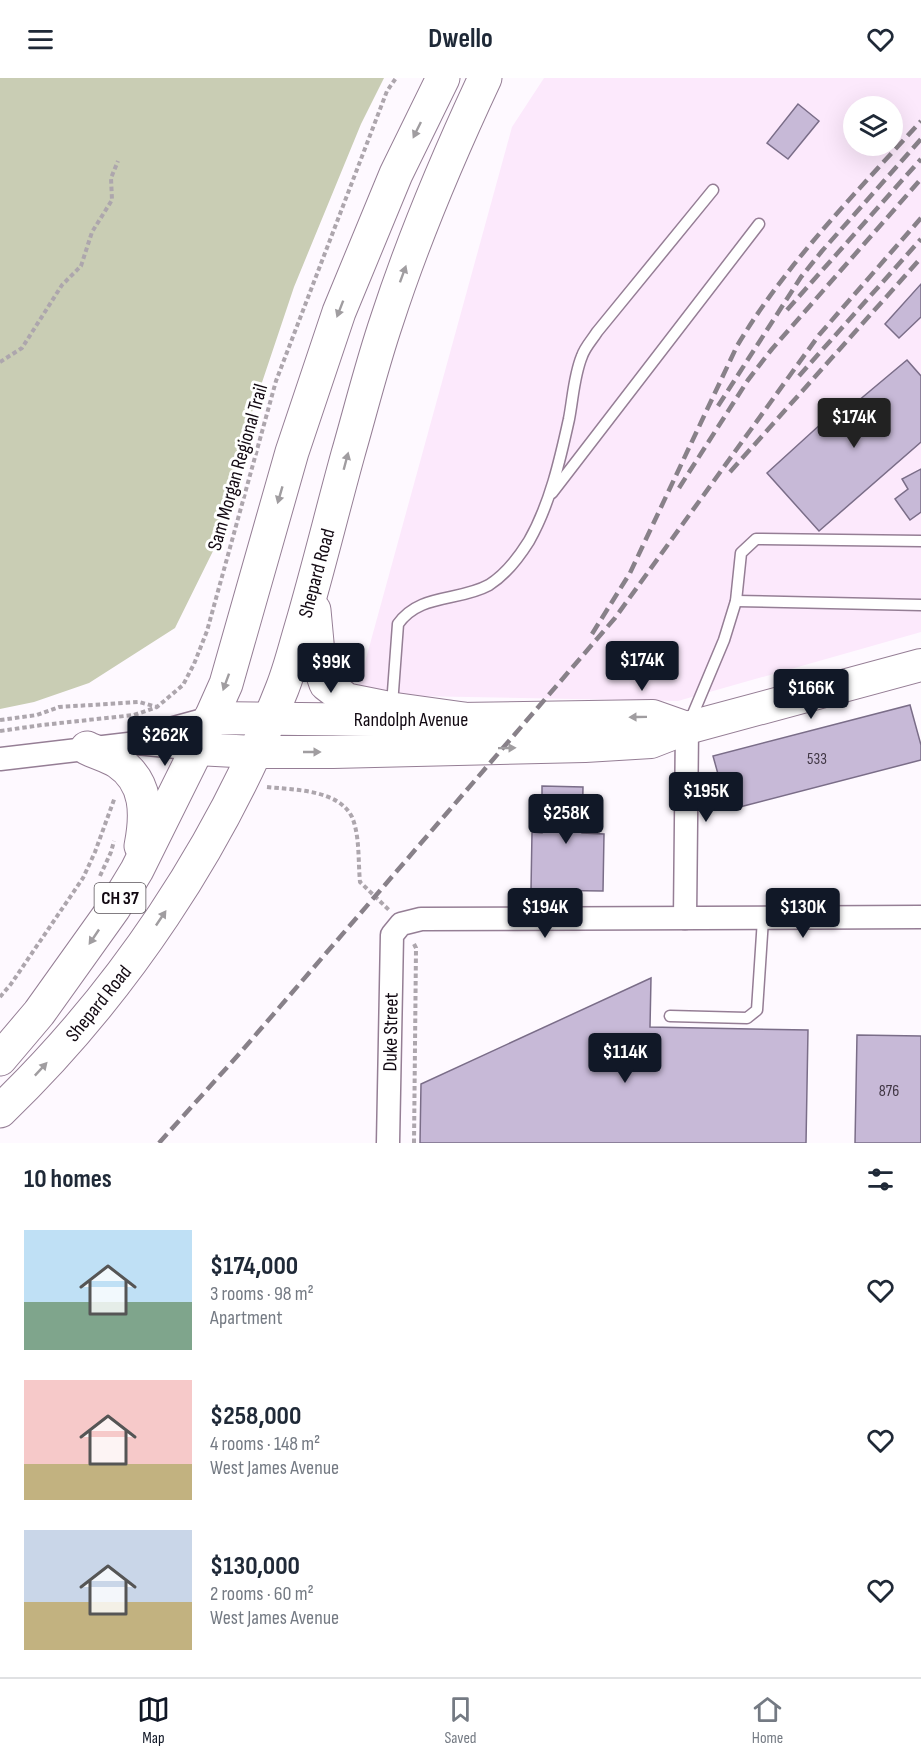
<!DOCTYPE html>
<meta charset="utf-8">
<style>
:root{--surface:#fff;--page:#f2f2f3;--text:#1f2937;--muted:#747a83;--line:#e0e1e3;--accent:#111827}
body{margin:0;font-family:"Sofia Sans Condensed",sans-serif;background:var(--page);color:var(--text);height:100vh;display:flex;flex-direction:column;font-size:22px;white-space:nowrap}
*{box-sizing:border-box;margin:0}
p{font-size:20px;color:var(--muted)}
.icon{flex:none;width:33px;height:33px;fill:none;stroke:currentColor;stroke-width:2;stroke-linecap:round;stroke-linejoin:round}
.map{position:relative;height:1065px;overflow:hidden}
.sheet{display:flex;flex-direction:column;background:var(--surface);flex:1}
.sheet>*{flex:none}
.tools{position:absolute;left:843px;top:18px;display:grid;gap:12px}
.tools a{display:grid;place-items:center;width:60px;height:60px;border-radius:50%;background:var(--surface);box-shadow:0 6px 24px #0002;font-size:30px}
.price{position:absolute;translate:-50% -51px;padding:0 14px;border-radius:6px;background:var(--accent);color:#fff;font-size:20px;line-height:39px;filter:drop-shadow(0 2px 3px #0008)}
.price::after{content:'';position:absolute;left:50%;top:36px;width:18px;height:14px;margin-left:-9px;background:inherit;clip-path:polygon(0 0,100% 0,50% 100%)}
.price.selected{background:#222;color:#fff}
ul{padding:0;list-style:none}
li{display:flex;align-items:center;gap:18px;height:150px;padding:0 24px}
li span{display:grid;place-items:center;flex:none;width:168px;height:120px;border-radius:0px;color:#555}
li>.icon{margin-inline-start:auto}
span .icon{width:72px;height:72px;fill:#fffc;stroke-width:1}
li b{font-size:26px}
h2{display:flex;justify-content:space-between;align-items:center;height:72px;padding:0 24px;font-size:26px}
header{display:flex;justify-content:space-between;align-items:center;height:78px;padding:0 24px;background:var(--surface);font-size:27px;font-weight:700}
.tabs{display:flex;justify-content:space-around;align-items:center;height:84px;border-top:2px solid var(--line);background:var(--surface);font-size:16px;color:var(--muted)}
.tabs a{display:grid;justify-items:center;gap:3px}
.tabs .selected{color:var(--accent)}
.map>svg:first-child{display:block}
.built{fill:#fce9fc;fill-rule:evenodd}
.green{fill:#c9cdb4}
.building{fill:#c7b9d7;stroke:#7a6d88;stroke-width:1.5}
.lines{fill:none;stroke-linecap:round;stroke-linejoin:round}
.lane-casing{stroke:#957e95;stroke-width:13}
.street-casing{stroke:#957e95;stroke-width:25}
.secondary-casing{stroke:#957e95;stroke-width:34}
.highway-casing{stroke:#957e95;stroke-width:35}
.path{stroke:#ada6ad;stroke-width:4;stroke-dasharray:4.5 3;stroke-linecap:butt}
.lane{stroke:#fff;stroke-width:10}
.street{stroke:#fff;stroke-width:22}
.secondary{stroke:#fff;stroke-width:32}
.highway{stroke:#fff;stroke-width:33}
.rail{stroke:#888189;stroke-width:4.5;stroke-dasharray:12 6;stroke-linecap:butt}
.oneway{fill:#a09da0}
.labels{text-anchor:middle;stroke-width:6;stroke-linejoin:round;paint-order:stroke}
.number-label{font-size:16px;fill:#3f3543}
.shield{fill:#fff;stroke:#595359;stroke-width:1.5}
.shield-label{font-size:18px;font-weight:bold;fill:#120912}
.street-label{font-size:20px;fill:#120912;stroke:#fff}
</style>
<header><svg class="icon" aria-label="menu" viewBox="0 0 24 24"><path d="M4 6h16M4 12h16M4 18h16"/></svg>Dwello<svg class="icon" aria-label="heart" viewBox="0 0 24 24"><path d="M12 20l-8-8c-3-5 5-10 8-4 3-6 11-1 8 4z"/></svg></header>
<div class="map">
<svg width="921" height="1065" viewBox="0 0 921 1065">
<rect width="100%" height="100%" fill="#fef9ff"/>
<!-- built -->
<path class="built" d="M544,0H921V554L678,623L356,617L512,49ZM854,28H892V68H854Z"/>
<!-- green -->
<polygon class="green" points="0,0 384,0 361,46 294,209 247,349 214,471 175,550 89,605 34,624 0,631"/>
<!-- building -->
<g class="building">
<polygon points="798,26 819,43 788,81 767,65"/>
<polygon points="921,206 921,239 899,260 885,246"/>
<polygon points="907,282 921,298 921,364 819,453 767,395 823,344 827,349"/>
<polygon points="921,391 921,434 910,442 895,421 908,411 902,401"/>
<polygon points="910,627 921,667 921,682 728,732 713,678"/>
<polygon points="542,708 583,709 582,755 604,756 603,813 531,812 532,754 542,755"/>
<polygon points="651,900 650,949 808,952 806,1065 420,1065 421,1006"/>
<polygon points="857,957 921,958 921,1065 855,1065"/>
</g>
<g class="lines">
<!-- lane casing -->
<g class="lane-casing">
<g id="lane">
<polyline points="552,415 759,146"/>
<polyline points="736,523 921,527"/>
<path d="M392,627L398,546C420,515 458,524 489,507C505,497 519,479 529,463C550,426 560,382 569,341C573,320 574,297 582,278C585,269 592,262 597,254L713,112"/>
<polyline points="690,643 724,562 736,523 741,475 756,461 921,463"/>
<polyline points="670,938 747,940 757,932 763,841"/>
</g>
</g>
<!-- street casing -->
<g class="street-casing">
<g id="street">
<polyline points="137,665 155,655 210,640"/>
<polyline points="0,681 137,665 197,671"/>
<polyline points="685,840 687,650"/>
<polyline points="388,1065 392,857 401,846 421,841 921,839"/>
</g>
</g>
<!-- secondary casing -->
<g class="secondary-casing">
<g id="secondary">
<polyline points="210,640 392,642 653,638 687,650"/>
<polyline points="197,671 254,674 333,674 585,668 651,664 687,650 921,587"/>
</g>
</g>
<!-- highway casing -->
<g class="highway-casing">
<g id="highway">
<polyline points="314,532 319,586 326,606 347,622 392,631 464,641"/>
<path d="M87,670C97,675 109,678 118,684C148,704 147,737 141,768"/>
<polyline points="0,981 39,935 114,830 137,792 197,671 226,606 292,374 339,234 396,96 443,0"/>
<path d="M0,1033C122,916 220,769 282,611C290,591 295,570 301,550C318,492 332,434 348,376C361,331 372,286 387,242C414,159 448,79 485,0"/>
</g>
</g>
<!-- path -->
<g class="path">
<polyline points="0,284 22,270 62,207 81,188 92,154 112,122 111,100 118,83"/>
<polyline points="0,642 37,637 59,629 139,624 157,629"/>
<polyline points="0,653 42,647 134,637 157,629 183,607 194,586 207,553 276,303 387,13 396,0"/>
<path d="M267,709C293,712 338,711 352,739C360,758 358,784 360,804L389,832"/>
<polyline points="100,798 111,774 114,763"/>
<polyline points="0,919 11,906 83,800 95,774 115,719"/>
<polyline points="414,1065 416,870 414,866"/>
</g>
<!-- lane -->
<use href="#lane" class="lane"/>
<!-- street -->
<use href="#street" class="street"/>
<!-- secondary -->
<use href="#secondary" class="secondary"/>
<!-- highway -->
<use href="#highway" class="highway"/>
<!-- rail -->
<g class="rail">
<polyline points="787,232 921,81"/>
<polyline points="799,298 921,161"/>
<polyline points="718,328 801,199 822,173 921,61"/>
<polyline points="730,394 921,180"/>
<polyline points="679,410 748,302 772,271 921,101"/>
<path d="M592,556L630,495L737,268C787,184 856,115 921,43"/>
<polyline points="159,1065 240,975 615,540 819,257 921,140"/>
</g>
</g>
<!-- one-way arrows -->
<defs><path id="oneway-solid" d="M-6-.8H1V-3.2L6.5 0L1 3.2V.8H-6Z" transform="scale(1.5)"/></defs>
<g class="oneway">
<use href="#oneway-solid" transform="translate(417 52) rotate(116)"/>
<use href="#oneway-solid" transform="translate(403 196) rotate(-70)"/>
<use href="#oneway-solid" transform="translate(340 231) rotate(111)"/>
<use href="#oneway-solid" transform="translate(346 383) rotate(-75)"/>
<use href="#oneway-solid" transform="translate(280 417) rotate(106)"/>
<use href="#oneway-solid" transform="translate(226 604) rotate(110)"/>
<use href="#oneway-solid" transform="translate(638 639) rotate(179)"/>
<use href="#oneway-solid" transform="translate(507 670) rotate(-1)"/>
<use href="#oneway-solid" transform="translate(312 674)"/>
<use href="#oneway-solid" transform="translate(161 840) rotate(-56)"/>
<use href="#oneway-solid" transform="translate(94 859) rotate(124)"/>
<use href="#oneway-solid" transform="translate(41 991) rotate(-47)"/>
</g>
<g class="labels">
<!-- number labels -->
<g class="number-label">
<text x="817" y="686">533</text>
<text x="889" y="1018">876</text>
</g>
<!-- shield labels -->
<rect class="shield" x="94.5" y="805" width="51" height="30" rx="4.5"/>
<g class="shield-label">
<text x="120" y="826">CH 37</text>
</g>
<!-- street labels -->
<g class="street-label">
<text transform="translate(237 389) rotate(-74)" y="7">Sam Morgan Regional Trail</text>
<text transform="translate(316 495) rotate(-75)" y="7">Shepard Road</text>
<text x="411" y="648">Randolph Avenue</text>
<text transform="translate(98 925) rotate(-51)" y="7">Shepard Road</text>
<text transform="translate(390 954) rotate(-89)" y="7">Duke Street</text>
</g>
</g>
</svg>
<div class="tools">
<a><svg class="icon" aria-label="layers" viewBox="0 0 24 24"><path d="M12 4l9 5-9 5-9-5zM3 14l9 5 9-5"/></svg></a>
</div>
<b class="price selected" style="left:854px;top:371px">$174K</b>
<b class="price" style="left:642px;top:614px">$174K</b>
<b class="price" style="left:331px;top:616px">$99K</b>
<b class="price" style="left:811px;top:642px">$166K</b>
<b class="price" style="left:165px;top:689px">$262K</b>
<b class="price" style="left:706px;top:745px">$195K</b>
<b class="price" style="left:566px;top:767px">$258K</b>
<b class="price" style="left:545px;top:861px">$194K</b>
<b class="price" style="left:803px;top:861px">$130K</b>
<b class="price" style="left:625px;top:1006px">$114K</b>
</div>
<section class="sheet">
<h2>10 homes<svg class="icon" aria-label="filters" viewBox="0 0 24 24"><path d="M4 7h16M4 17h16"/><circle cx="9" cy="7" r="2"/><circle cx="15" cy="17" r="2"/></svg></h2>
<ul>
<li><span style="background:linear-gradient(#bfe0f5 60%,#7fa58c 0)"><svg class="icon" aria-label="home" viewBox="0 0 24 24"><path d="M3 11l9-7 9 7M6 9v11h12V9"/></svg></span><div><b>$174,000</b><p>3 rooms · 98 m²</p><p>Apartment</p></div><svg class="icon" aria-label="heart" viewBox="0 0 24 24"><path d="M12 20l-8-8c-3-5 5-10 8-4 3-6 11-1 8 4z"/></svg></li>
<li><span style="background:linear-gradient(#f6c9c9 70%,#c2b280 0)"><svg class="icon" aria-label="home" viewBox="0 0 24 24"><path d="M3 11l9-7 9 7M6 9v11h12V9"/></svg></span><div><b>$258,000</b><p>4 rooms · 148 m²</p><p>West James Avenue</p></div><svg class="icon" aria-label="heart" viewBox="0 0 24 24"><path d="M12 20l-8-8c-3-5 5-10 8-4 3-6 11-1 8 4z"/></svg></li>
<li><span style="background:linear-gradient(#c9d6e8 60%,#c2b280 0)"><svg class="icon" aria-label="home" viewBox="0 0 24 24"><path d="M3 11l9-7 9 7M6 9v11h12V9"/></svg></span><div><b>$130,000</b><p>2 rooms · 60 m²</p><p>West James Avenue</p></div><svg class="icon" aria-label="heart" viewBox="0 0 24 24"><path d="M12 20l-8-8c-3-5 5-10 8-4 3-6 11-1 8 4z"/></svg></li>
</ul>
</section>
<nav class="tabs">
<a class="selected"><svg class="icon" aria-label="map" viewBox="0 0 24 24"><path d="M3 6l6-2 6 2 6-2v14l-6 2-6-2-6 2zM9 4v14M15 6v14"/></svg>Map</a>
<a><svg class="icon" aria-label="saved" viewBox="0 0 24 24"><path d="M7 4h10v16l-5-4-5 4z"/></svg>Saved</a>
<a><svg class="icon" aria-label="home" viewBox="0 0 24 24"><path d="M3 11l9-7 9 7M6 9v11h12V9"/></svg>Home</a>
</nav>
